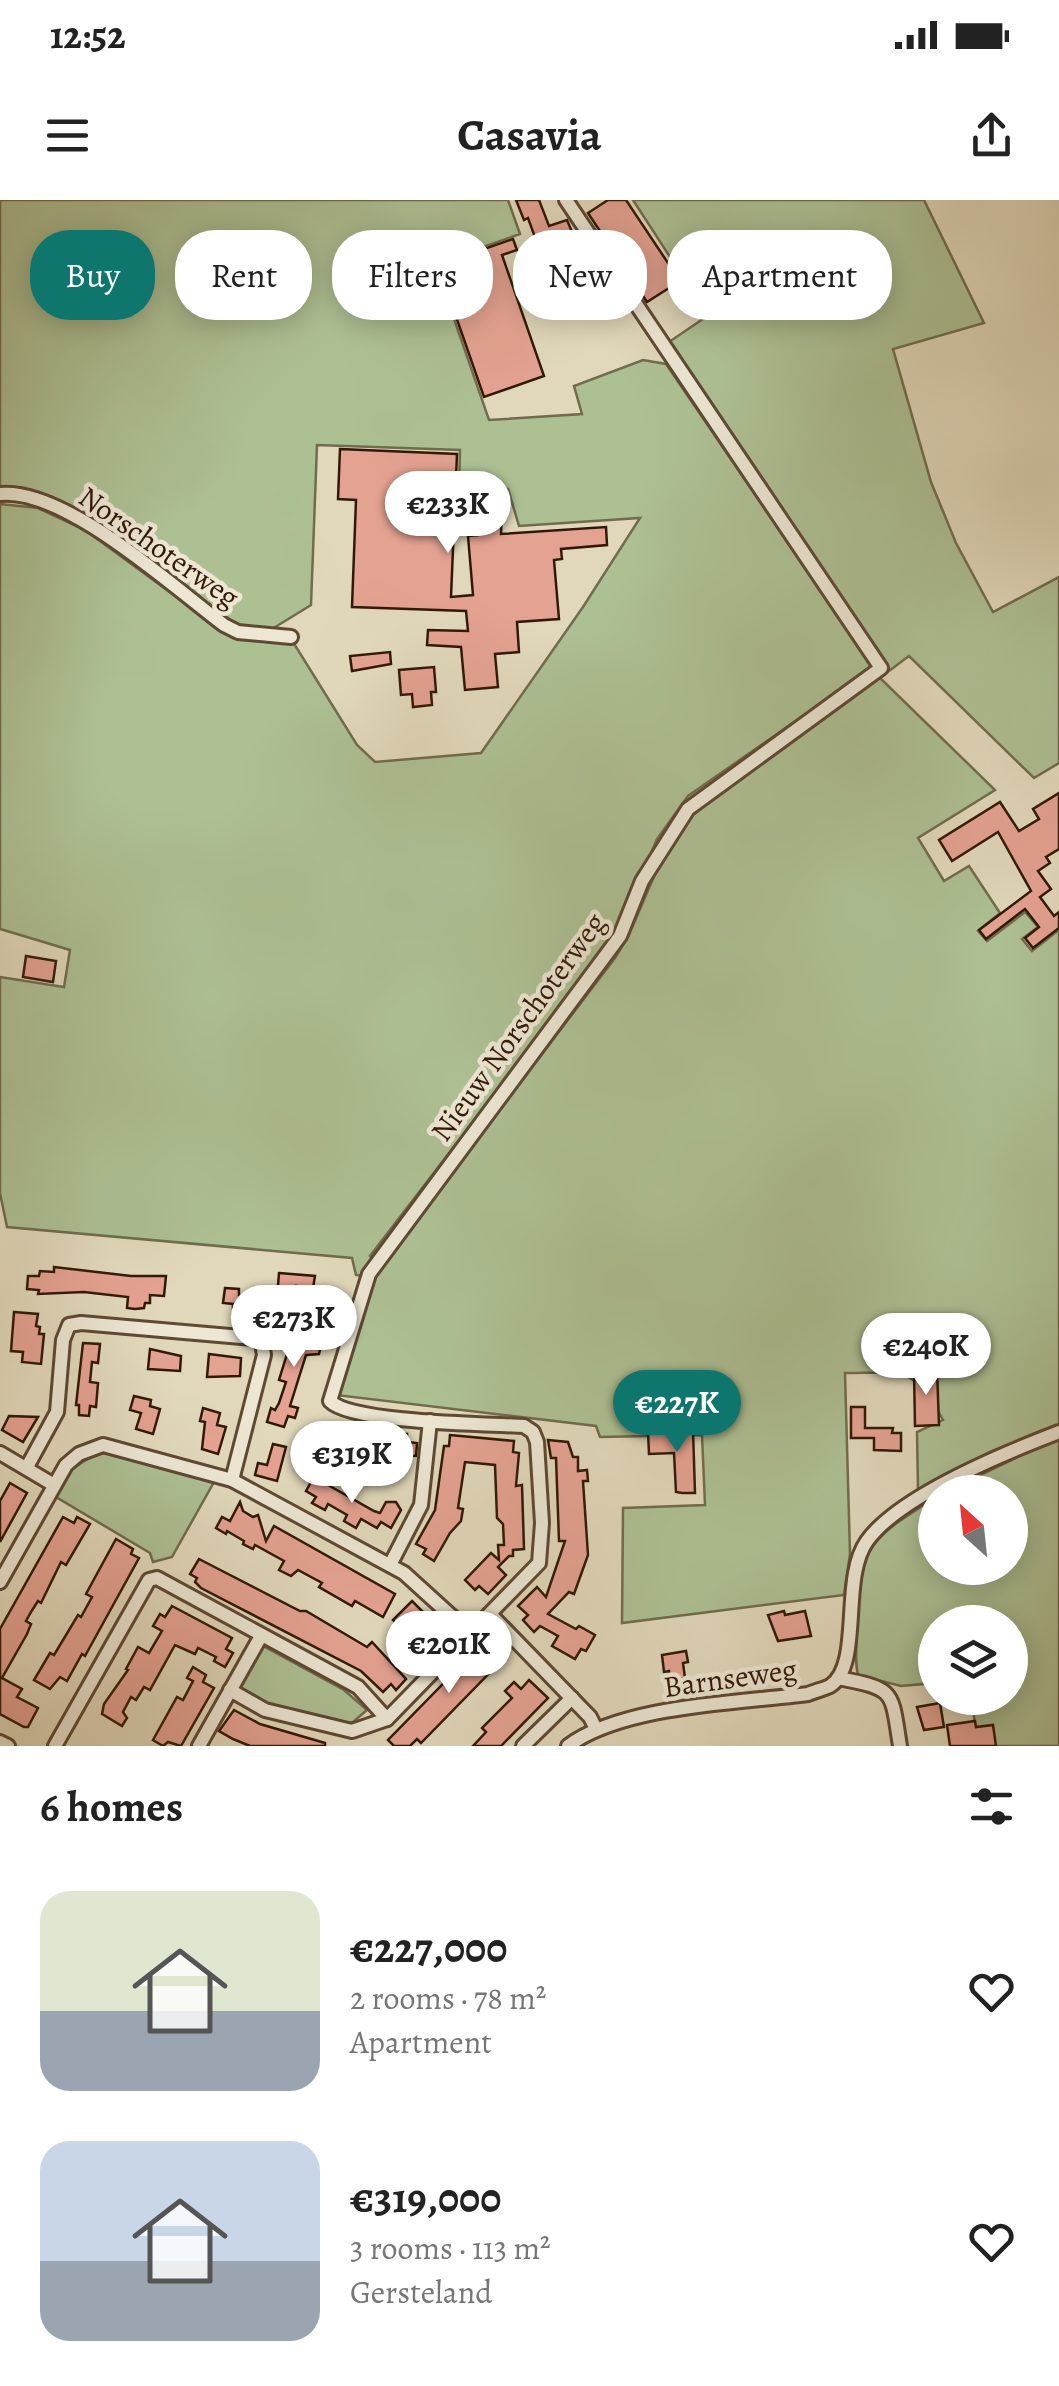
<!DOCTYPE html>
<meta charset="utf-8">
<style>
:root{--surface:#fff;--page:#f6f6f6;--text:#222;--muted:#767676;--accent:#0f766e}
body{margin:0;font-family:Alegreya,serif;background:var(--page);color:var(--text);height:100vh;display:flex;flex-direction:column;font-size:38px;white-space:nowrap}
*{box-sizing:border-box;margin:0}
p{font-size:32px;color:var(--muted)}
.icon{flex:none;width:55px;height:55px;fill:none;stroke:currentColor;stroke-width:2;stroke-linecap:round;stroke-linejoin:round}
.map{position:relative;height:1546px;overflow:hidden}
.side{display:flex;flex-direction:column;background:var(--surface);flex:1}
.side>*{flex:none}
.top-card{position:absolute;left:30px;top:30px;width:1000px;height:90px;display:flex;gap:20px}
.needle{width:65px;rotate:333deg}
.tools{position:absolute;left:918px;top:1275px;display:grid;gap:20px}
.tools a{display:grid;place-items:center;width:110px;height:110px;border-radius:50%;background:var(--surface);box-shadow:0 5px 25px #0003;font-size:50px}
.price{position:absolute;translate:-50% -85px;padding:0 22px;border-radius:35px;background:#fff;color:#222;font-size:32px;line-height:65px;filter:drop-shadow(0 2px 5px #0008)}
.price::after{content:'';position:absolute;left:50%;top:60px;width:30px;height:22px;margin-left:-15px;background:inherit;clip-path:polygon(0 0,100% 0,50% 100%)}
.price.current{background:var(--accent);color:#fff}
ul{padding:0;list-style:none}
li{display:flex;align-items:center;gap:30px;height:250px;padding:0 40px}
li span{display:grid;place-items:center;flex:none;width:280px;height:200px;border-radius:30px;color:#555}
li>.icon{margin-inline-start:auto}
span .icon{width:120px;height:120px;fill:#fffc;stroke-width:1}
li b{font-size:42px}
h2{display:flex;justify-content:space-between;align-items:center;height:120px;padding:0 40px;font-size:42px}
.pill{padding:0 35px;border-radius:40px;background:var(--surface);box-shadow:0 5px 25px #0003;font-size:35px;line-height:90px}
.pill.current{background:var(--accent);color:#fff}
.status{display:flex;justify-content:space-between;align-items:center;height:70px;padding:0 50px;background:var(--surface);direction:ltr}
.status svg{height:28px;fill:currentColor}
header{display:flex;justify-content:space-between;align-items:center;height:130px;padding:0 40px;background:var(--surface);font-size:45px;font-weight:700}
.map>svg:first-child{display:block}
.green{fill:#adc094;stroke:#706c4d;stroke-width:2.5}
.building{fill:#e4a292;stroke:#321906;stroke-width:2.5}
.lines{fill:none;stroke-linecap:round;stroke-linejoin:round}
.minor-casing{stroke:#5e4933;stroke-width:18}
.minor{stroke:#ece6d3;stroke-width:12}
.labels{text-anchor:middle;stroke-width:9;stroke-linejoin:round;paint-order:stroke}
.street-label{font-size:30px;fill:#321906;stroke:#ece6d3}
</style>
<div class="status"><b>12:52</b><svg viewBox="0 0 49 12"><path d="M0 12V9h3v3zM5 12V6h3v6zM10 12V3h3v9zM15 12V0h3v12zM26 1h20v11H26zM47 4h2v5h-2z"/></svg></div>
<header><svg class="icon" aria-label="menu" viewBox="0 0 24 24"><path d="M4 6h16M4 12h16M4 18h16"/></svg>Casavia<svg class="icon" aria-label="share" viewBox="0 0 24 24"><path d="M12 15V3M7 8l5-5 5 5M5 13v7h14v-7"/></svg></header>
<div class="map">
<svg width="1059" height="1546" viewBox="0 0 1059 1546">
<rect width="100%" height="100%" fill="#e1d8bb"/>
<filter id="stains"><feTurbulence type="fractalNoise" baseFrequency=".002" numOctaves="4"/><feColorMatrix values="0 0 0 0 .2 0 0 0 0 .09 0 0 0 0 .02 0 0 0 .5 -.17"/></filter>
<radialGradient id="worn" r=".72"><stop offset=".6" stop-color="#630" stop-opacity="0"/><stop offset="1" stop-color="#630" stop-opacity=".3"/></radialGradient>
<!-- green -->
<g class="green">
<polygon points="0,0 508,0 520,34 435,64 489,220 582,214 574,186 643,160 666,164 873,467 688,596 657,639 616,736 370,1056 374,1060 363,1076 356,1075 352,1058 7,1027 0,993 0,777 64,787 70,750 0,729 0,304 38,308 85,330 231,437 293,442 357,545 375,562 481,553 583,407 640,318 519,326 508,289 459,287 460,250 317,245 311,405 272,429 239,426 95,322 0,290"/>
<polygon points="633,0 924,0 984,123 893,149 931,282 956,343 993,412 1059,377 1059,563 1034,578 909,456 889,471 669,142 716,110 690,79 685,80"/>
<path d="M879,477L995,590L918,638L944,681L969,666L1000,713L978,731L987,741L1025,712L1038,727L1022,739L1032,751L1059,730V1225L990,1252L918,1290L917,1232L943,1220C914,1165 903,1173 845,1173L850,1354L844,1395L622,1423L623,1308L705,1305L702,1235L600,1237L596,1226L336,1195L370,1080L615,758L628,737L668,644L694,608Z"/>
<path d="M1059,1237V1546H977L972,1498H1010V1422H935V1483L901,1486L858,1475C854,1459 857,1438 858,1420C861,1342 871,1339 935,1298V1368H1010V1292H945Z"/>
<polygon points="96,1253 115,1253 214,1282 172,1357 153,1362 150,1353 56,1297 71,1270"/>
<polygon points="263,1446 344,1490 367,1510 353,1522 345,1524 270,1505 238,1489"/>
</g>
<!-- building -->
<g class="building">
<polygon points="516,0 539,0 549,26 567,20 587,68 597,65 610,88 552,108 533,53 540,51 528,18 524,20"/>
<polygon points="608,0 626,0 680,81 647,102 588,13"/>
<polygon points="513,39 517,50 502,55 544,176 484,197 438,65"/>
<polygon points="340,249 457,254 451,397 473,395 468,336 478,335 479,310 502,311 501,334 606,327 607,345 561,349 562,359 554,360 559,419 517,422 519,452 495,454 498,487 465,490 461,447 427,445 428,430 468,431 466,411 352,407 356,300 338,299"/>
<polygon points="390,452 391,464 352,471 350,456"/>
<polygon points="434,467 436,492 431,492 432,505 413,507 412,494 401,495 399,470"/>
<polygon points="1059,593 1059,649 1046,657 1050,663 1038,671 1051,689 1040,697 1054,716 1059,712 1059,728 1033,748 1025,738 1039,727 1025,709 986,739 979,730 1031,691 998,632 952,661 939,640 1000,602 1019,631 1039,619 1033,609"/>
<polygon points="26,756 56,761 53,782 23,777"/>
<polygon points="54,1067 131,1076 166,1076 164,1096 150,1095 150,1103 145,1103 144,1108 135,1109 127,1108 128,1097 84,1092 38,1094 39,1090 27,1089 28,1076 39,1076 40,1071 54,1072"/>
<polygon points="279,1073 315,1076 313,1088 296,1086 294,1113 282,1112 283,1101 277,1098"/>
<polygon points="225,1088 239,1089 239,1095 251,1096 249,1117 233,1116 233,1104 223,1103"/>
<polygon points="14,1112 38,1114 36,1126 40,1127 39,1134 44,1134 41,1164 22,1162 23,1152 11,1151"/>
<polygon points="294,1121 315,1123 313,1139 322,1140 319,1154 306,1155 290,1206 298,1208 295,1218 288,1216 284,1227 267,1222 271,1208 275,1210 279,1203 286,1182 279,1180 292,1138"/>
<polygon points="83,1143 100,1144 98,1163 92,1162 90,1182 98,1183 96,1207 90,1206 89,1216 79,1215 79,1205 76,1205"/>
<polygon points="150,1149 181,1156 180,1171 148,1169"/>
<polygon points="209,1154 241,1158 240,1176 207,1177"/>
<polygon points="914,1170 937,1170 939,1225 915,1226"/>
<polygon points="134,1196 151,1200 150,1206 160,1209 153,1234 136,1229 141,1213 130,1210"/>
<polygon points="851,1207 865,1207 865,1228 893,1228 892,1233 901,1233 901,1251 874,1250 874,1238 851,1238"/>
<polygon points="203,1208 220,1213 217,1225 226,1227 218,1254 202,1249 205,1222 200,1221"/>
<polygon points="9,1216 38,1217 23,1242 2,1230"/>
<polygon points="336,1226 351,1227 350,1231 407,1234 407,1242 417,1243 416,1256 405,1255 405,1259 380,1256 379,1261 365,1260 366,1254 356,1253 356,1251 323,1248 324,1232 336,1233"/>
<polygon points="693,1230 695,1293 682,1293 676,1292 674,1253 649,1254 648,1232"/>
<polygon points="450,1235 514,1241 513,1252 519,1253 516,1286 522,1285 524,1349 513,1350 513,1356 509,1356 498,1367 506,1375 488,1394 479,1386 475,1390 465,1380 491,1353 499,1360 498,1345 504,1345 503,1324 497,1318 495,1265 465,1262 458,1308 463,1309 461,1321 450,1333 434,1361 423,1354 426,1349 416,1344 435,1310 444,1246 449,1246"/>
<polygon points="548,1240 568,1242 573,1257 578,1257 578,1271 587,1270 588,1281 583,1281 588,1355 574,1394 569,1392 548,1414 576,1429 579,1426 595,1435 586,1451 581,1449 575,1459 552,1446 558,1436 540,1426 534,1432 523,1420 528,1415 518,1406 537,1387 546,1397 565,1341 559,1341 556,1258 551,1258"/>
<polygon points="273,1244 286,1247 277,1281 255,1275 258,1263 267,1265"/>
<polygon points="314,1277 374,1311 380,1313 386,1302 396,1302 401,1310 391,1328 381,1322 377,1328 361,1319 356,1328 344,1321 347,1315 328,1304 325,1310 312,1303 316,1297 306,1291"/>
<polygon points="10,1283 27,1293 0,1342 0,1301"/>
<polygon points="240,1302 243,1311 253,1317 258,1315 266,1341 274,1326 395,1394 383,1417 355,1401 352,1406 319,1387 322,1383 298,1370 291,1376 279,1370 284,1361 255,1345 253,1349 243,1344 244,1341 227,1331 226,1334 216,1328 222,1317 230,1321"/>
<polygon points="63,1317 74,1323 77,1317 90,1324 66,1365 61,1362 41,1403 38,1401 31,1412 26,1421 31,1424 27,1434 2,1478 22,1489 17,1497 38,1508 28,1527 24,1527 0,1514 0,1429"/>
<polygon points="116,1339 133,1349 131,1354 139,1358 85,1456 82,1454 67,1481 60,1477 50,1489 34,1480 50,1453 54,1455 78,1415 81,1417 92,1397 86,1394"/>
<polygon points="199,1359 300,1411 306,1411 367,1447 372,1442 406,1479 396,1490 391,1484 383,1492 361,1471 201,1388 195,1382 197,1378 190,1374"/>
<polygon points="412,1401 449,1438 434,1452 428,1446 424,1450 393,1420"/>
<polygon points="172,1406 232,1438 226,1449 233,1453 225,1467 214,1461 216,1457 198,1448 195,1454 175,1445 150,1490 144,1487 136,1500 131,1497 123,1512 127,1518 122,1526 102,1514 104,1504 128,1470 126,1469 138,1447 149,1453 162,1431 153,1426 160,1414 165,1417"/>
<polygon points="784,1411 785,1415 805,1411 811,1436 778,1441 768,1415"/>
<polygon points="485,1441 493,1449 497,1445 507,1455 421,1543 417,1539 410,1546 394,1546 388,1540"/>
<polygon points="686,1451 688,1462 683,1463 685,1478 670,1480 669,1471 664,1472 662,1455"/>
<polygon points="193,1467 206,1475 203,1482 214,1488 181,1546 168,1542 163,1546 153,1540 177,1497 183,1500 193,1481 187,1478"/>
<polygon points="529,1480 548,1498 501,1546 473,1546 486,1532 482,1528 512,1498 505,1491 514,1482 521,1489"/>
<polygon points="940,1503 944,1527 924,1530 917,1507"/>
<polygon points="234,1510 260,1524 325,1543 325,1546 250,1546 233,1539 219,1531"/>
<polygon points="975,1521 976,1527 993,1525 996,1546 950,1546 947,1525"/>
</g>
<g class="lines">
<!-- minor casing -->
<g class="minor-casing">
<g id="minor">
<path d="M0,294C64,287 173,387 224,425L238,432L291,437"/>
<polyline points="0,1253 54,1285"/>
<polyline points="27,1267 57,1212 63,1140 69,1125 81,1123 253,1138 262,1143 264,1155 232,1280"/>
<polyline points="390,1365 421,1305 430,1221"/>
<polyline points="0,1382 66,1265 79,1254 103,1245 232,1280 404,1373 470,1433"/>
<polyline points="490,1414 590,1517 596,1529"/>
<path d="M838,1478C896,1489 891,1490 900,1546"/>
<path d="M230,1490L265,1510L352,1531L387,1519L539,1363L542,1323L537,1242L533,1232L524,1226C488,1224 351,1223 330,1201L369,1074L620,736L642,681L688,609L881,468L566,0"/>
<polyline points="0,1542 8,1546"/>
<polyline points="55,1546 149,1380 157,1378 358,1487 387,1519"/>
<polyline points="199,1546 261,1436"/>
<polyline points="523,1546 572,1498"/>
<path d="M568,1546C623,1505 739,1503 808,1494C815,1491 824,1489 830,1486C863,1465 840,1378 867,1341C899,1296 1007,1252 1059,1232"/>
</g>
</g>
<!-- minor -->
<use href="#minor" class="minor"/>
</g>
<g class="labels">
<!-- street labels -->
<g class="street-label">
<text transform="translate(159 347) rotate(35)" y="10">Norschoterweg</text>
<text transform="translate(518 827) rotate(-54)" y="10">Nieuw Norschoterweg</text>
<text transform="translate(730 1478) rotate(-8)" y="10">Barnseweg</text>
</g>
</g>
<rect width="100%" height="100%" filter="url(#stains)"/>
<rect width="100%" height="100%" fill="url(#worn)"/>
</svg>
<div class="tools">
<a><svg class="needle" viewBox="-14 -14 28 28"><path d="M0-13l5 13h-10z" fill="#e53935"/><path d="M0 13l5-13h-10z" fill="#767676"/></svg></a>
<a><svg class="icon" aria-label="layers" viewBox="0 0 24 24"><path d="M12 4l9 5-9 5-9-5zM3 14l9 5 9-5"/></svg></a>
</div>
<b class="price" style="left:448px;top:356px">€233K</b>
<b class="price" style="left:294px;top:1170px">€273K</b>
<b class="price" style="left:926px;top:1198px">€240K</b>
<b class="price current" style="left:677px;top:1255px">€227K</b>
<b class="price" style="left:352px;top:1306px">€319K</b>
<b class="price" style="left:449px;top:1496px">€201K</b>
<div class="top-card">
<a class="pill current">Buy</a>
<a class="pill">Rent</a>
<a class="pill">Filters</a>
<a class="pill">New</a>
<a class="pill">Apartment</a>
</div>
</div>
<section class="side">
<h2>6 homes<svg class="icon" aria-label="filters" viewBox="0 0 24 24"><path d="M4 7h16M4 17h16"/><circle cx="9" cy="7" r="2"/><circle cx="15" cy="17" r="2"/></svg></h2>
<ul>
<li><span style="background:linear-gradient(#dfe7d0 60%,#9aa5b1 0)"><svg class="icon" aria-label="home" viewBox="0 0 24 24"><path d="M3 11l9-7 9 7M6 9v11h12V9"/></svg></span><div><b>€227,000</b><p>2 rooms · 78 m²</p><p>Apartment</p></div><svg class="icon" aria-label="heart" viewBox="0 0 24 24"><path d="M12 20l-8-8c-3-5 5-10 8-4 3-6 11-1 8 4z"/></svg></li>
<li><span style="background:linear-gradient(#c9d6e8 60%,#9aa5b1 0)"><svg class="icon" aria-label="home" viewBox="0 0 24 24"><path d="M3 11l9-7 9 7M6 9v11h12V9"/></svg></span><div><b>€319,000</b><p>3 rooms · 113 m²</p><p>Gersteland</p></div><svg class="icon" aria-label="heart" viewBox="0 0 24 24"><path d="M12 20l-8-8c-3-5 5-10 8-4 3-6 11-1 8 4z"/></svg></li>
</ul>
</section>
